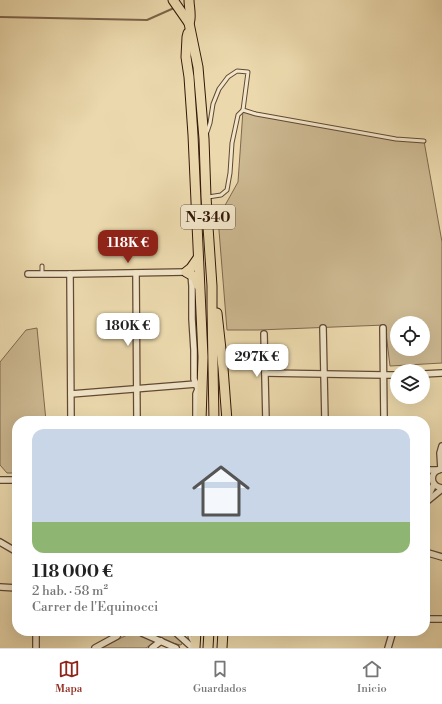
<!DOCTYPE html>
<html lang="es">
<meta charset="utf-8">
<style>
:root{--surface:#fff;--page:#f2f2f2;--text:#222;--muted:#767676;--line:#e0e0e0;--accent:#8f2418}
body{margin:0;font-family:"Libre Bodoni",serif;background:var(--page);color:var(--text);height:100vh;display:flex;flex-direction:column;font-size:15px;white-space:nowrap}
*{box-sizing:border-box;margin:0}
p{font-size:13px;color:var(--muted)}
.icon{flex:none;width:22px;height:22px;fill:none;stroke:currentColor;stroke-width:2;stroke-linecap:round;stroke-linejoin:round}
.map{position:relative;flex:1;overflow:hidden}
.side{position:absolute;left:12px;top:416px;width:418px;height:220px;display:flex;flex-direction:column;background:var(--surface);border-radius:16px;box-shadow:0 4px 16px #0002}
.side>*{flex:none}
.controls{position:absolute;left:390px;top:316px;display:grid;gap:8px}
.controls a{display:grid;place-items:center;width:40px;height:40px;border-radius:50%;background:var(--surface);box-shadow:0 4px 16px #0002;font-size:20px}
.price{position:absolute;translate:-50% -34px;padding:0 9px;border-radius:8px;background:#fff;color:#222;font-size:13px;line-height:26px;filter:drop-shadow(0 1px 2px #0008)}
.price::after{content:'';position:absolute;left:50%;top:24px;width:12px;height:9px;margin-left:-6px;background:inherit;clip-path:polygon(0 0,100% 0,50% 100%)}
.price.active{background:var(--accent);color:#fff}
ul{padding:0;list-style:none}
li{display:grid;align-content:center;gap:8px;height:212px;padding:0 20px}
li+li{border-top:1px solid var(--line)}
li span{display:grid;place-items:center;height:124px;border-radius:12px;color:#555}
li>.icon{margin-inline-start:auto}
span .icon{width:72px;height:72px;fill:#fffc;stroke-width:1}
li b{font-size:17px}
.menu{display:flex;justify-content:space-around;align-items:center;height:56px;border-top:1px solid var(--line);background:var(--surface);font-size:11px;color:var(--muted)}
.menu a{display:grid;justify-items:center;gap:2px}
.menu .active{color:var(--accent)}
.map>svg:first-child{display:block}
.green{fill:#ccb891;stroke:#80684e;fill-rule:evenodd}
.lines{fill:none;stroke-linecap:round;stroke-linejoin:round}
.stream{stroke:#7d644b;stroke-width:2}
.service-casing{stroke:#624833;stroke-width:5}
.minor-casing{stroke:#624833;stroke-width:8}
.primary-casing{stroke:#34180a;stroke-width:11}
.service{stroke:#f2e6ca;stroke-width:3}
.minor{stroke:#f2e6ca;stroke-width:5.5}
.primary{stroke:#ebd9ad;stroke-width:9}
.labels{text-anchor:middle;stroke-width:3;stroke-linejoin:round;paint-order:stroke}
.shield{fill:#f2e6ca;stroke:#6d5644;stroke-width:1}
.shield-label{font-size:14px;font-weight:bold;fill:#34180a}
</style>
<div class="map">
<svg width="442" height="648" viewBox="0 0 442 648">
<rect width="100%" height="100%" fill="#ebd9ad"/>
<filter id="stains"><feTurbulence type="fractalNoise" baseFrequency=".005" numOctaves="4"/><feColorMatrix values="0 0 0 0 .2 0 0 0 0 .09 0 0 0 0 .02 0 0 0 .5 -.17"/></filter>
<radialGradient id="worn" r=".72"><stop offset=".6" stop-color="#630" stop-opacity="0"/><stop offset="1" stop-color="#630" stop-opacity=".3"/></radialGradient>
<!-- green -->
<g class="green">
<path d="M243,110L396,139L424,141L442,242V363L390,366L385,325L258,330H227L218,218L238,182ZM397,323H423V349H397Z"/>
<polygon points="37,328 46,421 17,421 17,473 7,473 0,465 0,362 26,330"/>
<polygon points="135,631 155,642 146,648 101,648"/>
<path d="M147,631C160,631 176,629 183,642L181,645L172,643Z"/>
</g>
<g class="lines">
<!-- stream -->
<polyline class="stream" points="0,17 147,20 174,8"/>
<!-- service casing -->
<g class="service-casing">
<g id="service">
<polyline points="207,132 210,123 213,104 219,89 228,77 237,71 248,72 243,110 256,114 396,139 424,141"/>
<polyline points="208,197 221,195 227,190 230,173 232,143 238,115 243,110"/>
<polyline points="42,266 42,274"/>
<polyline points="190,631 190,637 192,641"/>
</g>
</g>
<!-- minor casing -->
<g class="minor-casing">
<g id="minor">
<polyline points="136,273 137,421"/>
<polyline points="28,274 70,274 186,272"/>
<polyline points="70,274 71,421"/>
<polyline points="191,274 192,286 192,319 194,350 194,379 198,389 196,394 196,421"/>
<polyline points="323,328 325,421"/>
<polyline points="383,328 384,421"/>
<polyline points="264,334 266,421"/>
<polyline points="265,373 384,375 397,375"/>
<polyline points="423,374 442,373"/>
<polyline points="71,394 196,384"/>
<polyline points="441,469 440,453 442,446"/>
<path d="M442,469C429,471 429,486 442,488"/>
<polyline points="425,470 438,470"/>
<polyline points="0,480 17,480"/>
<polyline points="426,500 434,484"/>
<polyline points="425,503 442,489"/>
<polyline points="0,542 17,552"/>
<polyline points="425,552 442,557"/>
<polyline points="0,587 17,588"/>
<polyline points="425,619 442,619"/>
<polyline points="36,631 36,648"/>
<polyline points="139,631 142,633 176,648"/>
<polyline points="174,631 193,648"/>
<polyline points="95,648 117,636 120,631"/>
<polyline points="152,648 161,641"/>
<polyline points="388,648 393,631"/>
</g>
</g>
<!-- primary casing -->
<g class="primary-casing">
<g id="primary">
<polyline points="173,0 189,23"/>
<path d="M189,0C189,7 192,17 189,23L198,67L204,139L206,197L212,286V308L214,421"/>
<polyline points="188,33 187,37 186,57 189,77 193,135 203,357 201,421"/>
<polyline points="198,285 195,277 186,272 191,268 198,258"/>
<polyline points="217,313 223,368 227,421"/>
<polyline points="195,648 196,631"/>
<polyline points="208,648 209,631"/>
<polyline points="222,648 223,631"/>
</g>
</g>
<!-- service -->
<use href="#service" class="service"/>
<!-- minor -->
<use href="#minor" class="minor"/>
<!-- primary -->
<use href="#primary" class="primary"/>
</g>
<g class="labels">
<!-- shield labels -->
<rect class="shield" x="181" y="205" width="54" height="24" rx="3"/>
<g class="shield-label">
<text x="208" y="222">N-340</text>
</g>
</g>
<rect width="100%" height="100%" filter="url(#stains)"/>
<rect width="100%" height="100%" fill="url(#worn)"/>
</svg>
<div class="controls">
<a><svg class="icon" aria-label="locate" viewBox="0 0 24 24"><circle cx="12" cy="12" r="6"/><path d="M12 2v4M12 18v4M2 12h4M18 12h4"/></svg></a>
<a><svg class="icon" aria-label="layers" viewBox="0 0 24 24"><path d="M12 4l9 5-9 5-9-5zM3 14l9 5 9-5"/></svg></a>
</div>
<b class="price active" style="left:128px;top:264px">118K €</b>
<b class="price" style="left:128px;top:347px">180K €</b>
<b class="price" style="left:257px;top:378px">297K €</b>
<section class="side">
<ul>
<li><span style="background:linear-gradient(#c9d6e8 75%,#8fb573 0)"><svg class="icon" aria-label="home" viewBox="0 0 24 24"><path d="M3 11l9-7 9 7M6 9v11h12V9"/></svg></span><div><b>118 000 €</b><p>2 hab. · 58 m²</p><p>Carrer de l'Equinocci</p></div></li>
</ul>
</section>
</div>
<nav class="menu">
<a class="active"><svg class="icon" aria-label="map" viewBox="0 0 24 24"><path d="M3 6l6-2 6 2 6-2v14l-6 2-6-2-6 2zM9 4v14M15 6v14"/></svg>Mapa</a>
<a><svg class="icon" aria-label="saved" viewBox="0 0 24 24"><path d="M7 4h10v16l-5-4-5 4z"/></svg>Guardados</a>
<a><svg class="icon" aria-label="home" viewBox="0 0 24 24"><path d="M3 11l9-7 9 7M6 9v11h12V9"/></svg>Inicio</a>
</nav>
